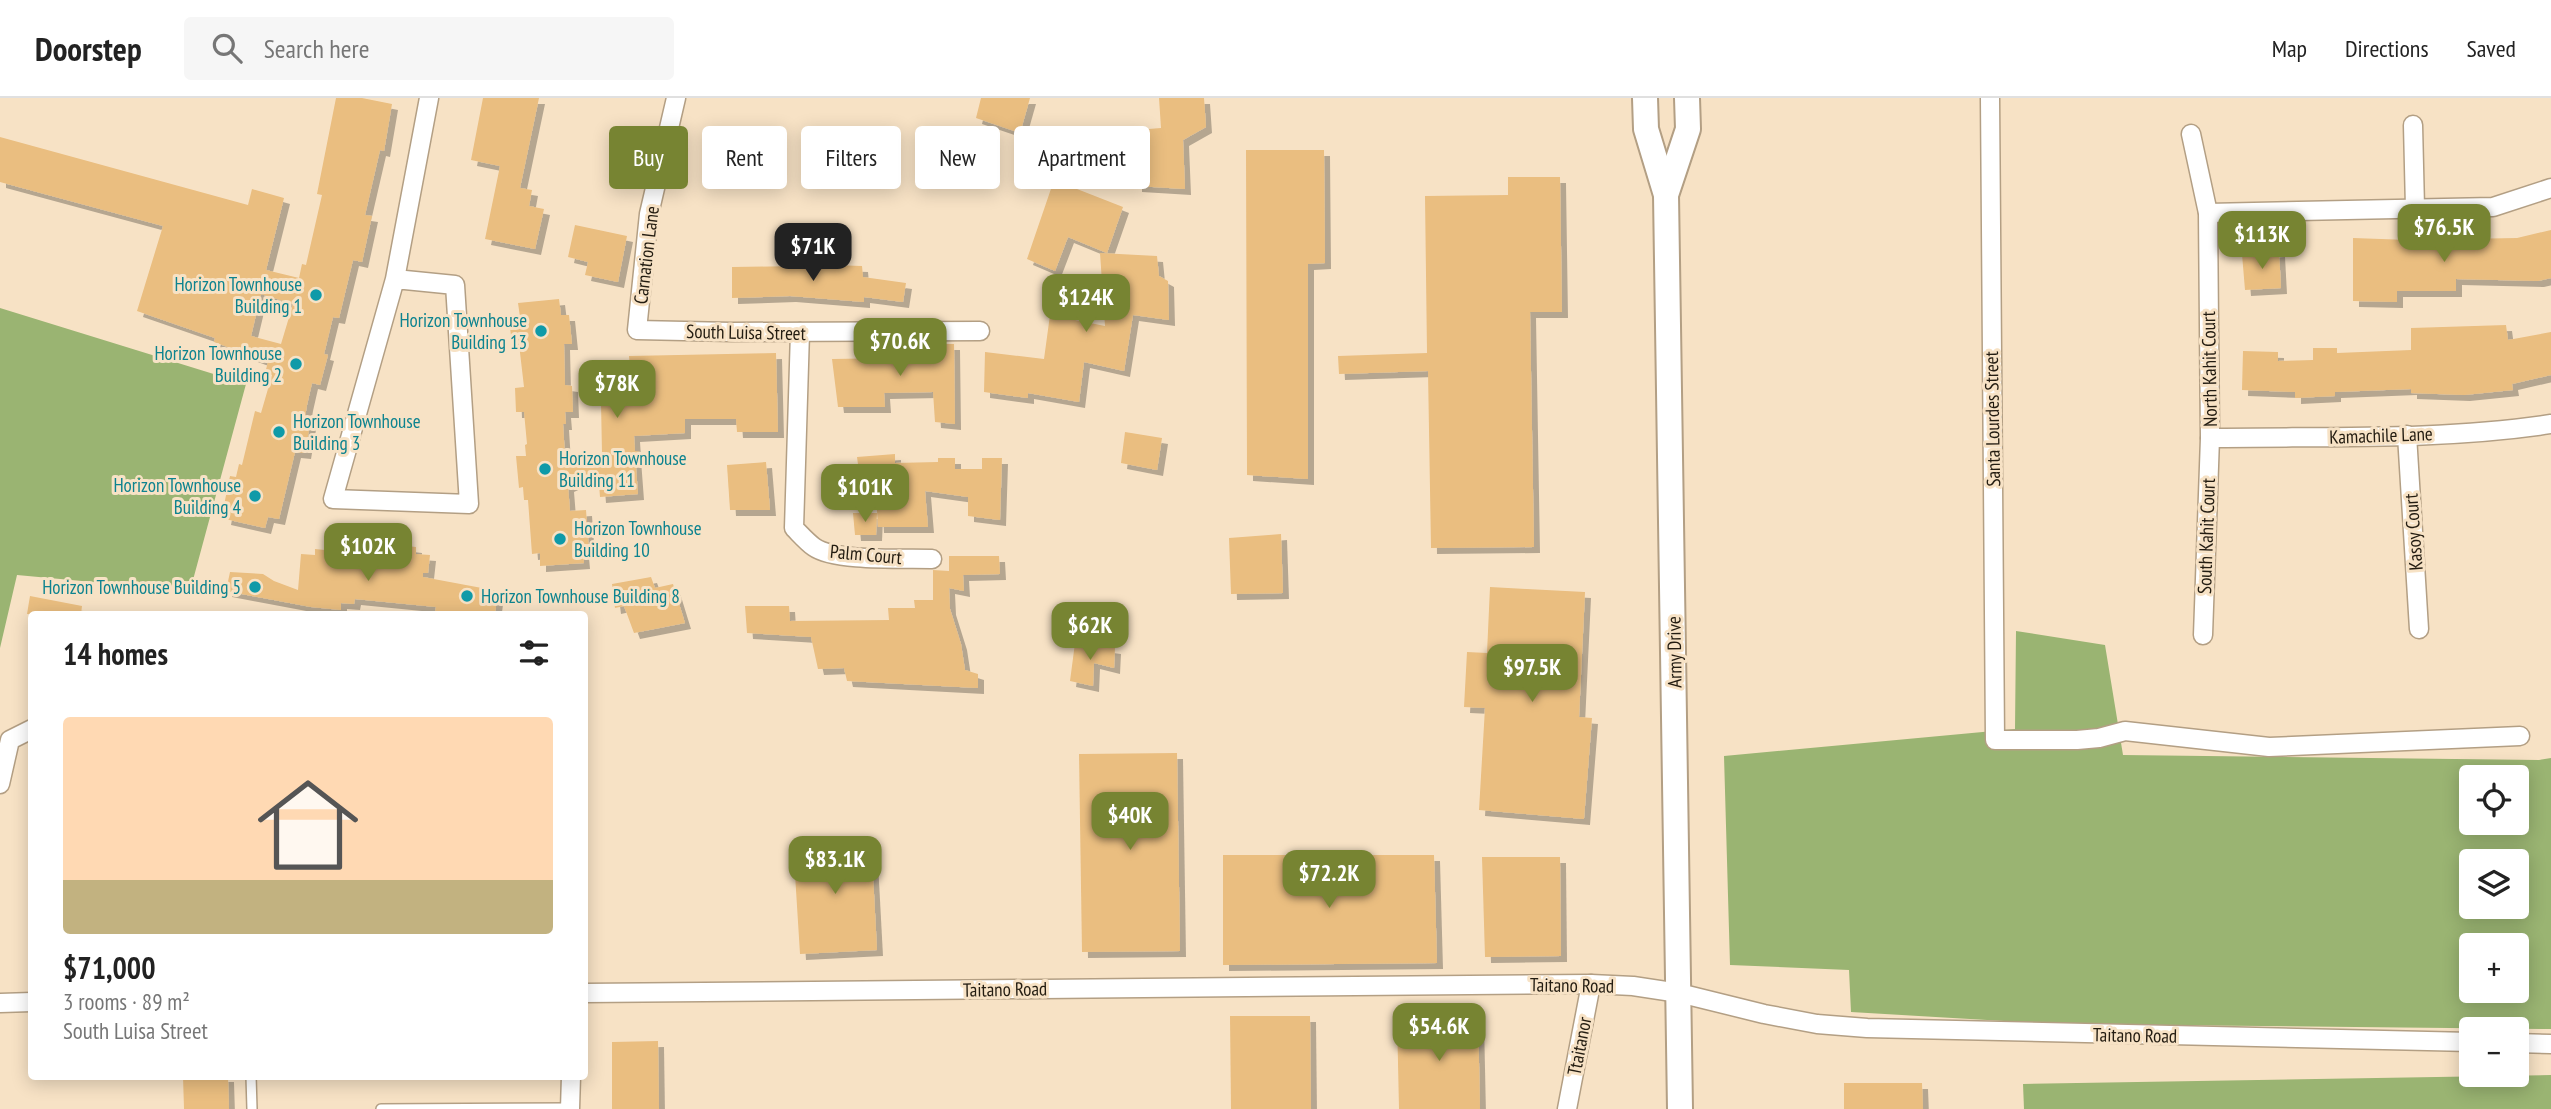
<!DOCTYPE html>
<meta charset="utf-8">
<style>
:root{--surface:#fff;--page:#f6f6f6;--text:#222;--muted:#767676;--line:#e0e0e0;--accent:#778432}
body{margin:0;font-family:"PT Sans Narrow",sans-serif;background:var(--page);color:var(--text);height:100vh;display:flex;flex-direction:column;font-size:26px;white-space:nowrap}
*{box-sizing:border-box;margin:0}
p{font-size:23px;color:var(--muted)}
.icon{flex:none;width:38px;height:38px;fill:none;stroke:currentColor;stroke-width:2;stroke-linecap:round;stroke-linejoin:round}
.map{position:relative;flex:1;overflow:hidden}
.drawer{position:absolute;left:28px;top:513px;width:560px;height:469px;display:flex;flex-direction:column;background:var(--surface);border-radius:7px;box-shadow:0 4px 18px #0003}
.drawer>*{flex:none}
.banner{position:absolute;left:609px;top:28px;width:665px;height:63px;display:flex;gap:14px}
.fabs{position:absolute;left:2459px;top:667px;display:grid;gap:14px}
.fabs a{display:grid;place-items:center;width:70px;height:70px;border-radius:7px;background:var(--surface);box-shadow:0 4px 18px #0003;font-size:35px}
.price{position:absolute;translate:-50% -60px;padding:0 16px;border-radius:14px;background:var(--accent);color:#fff;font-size:23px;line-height:46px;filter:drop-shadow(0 2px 4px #0008)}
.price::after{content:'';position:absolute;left:50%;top:42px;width:21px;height:16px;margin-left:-10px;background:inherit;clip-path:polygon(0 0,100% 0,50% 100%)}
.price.on{background:#222;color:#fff}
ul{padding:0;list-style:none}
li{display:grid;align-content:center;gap:14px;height:371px;padding:0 35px}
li+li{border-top:2px solid var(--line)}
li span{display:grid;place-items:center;height:217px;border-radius:7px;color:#555}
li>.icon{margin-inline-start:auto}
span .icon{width:126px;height:126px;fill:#fffc;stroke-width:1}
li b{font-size:30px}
h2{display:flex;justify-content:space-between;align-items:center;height:84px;padding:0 35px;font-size:30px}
.tag{padding:0 24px;border-radius:7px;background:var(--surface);box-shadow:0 4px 18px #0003;font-size:24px;line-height:63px}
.tag.on{background:var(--accent);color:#fff}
header{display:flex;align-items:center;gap:42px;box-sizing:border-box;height:98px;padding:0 35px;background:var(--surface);border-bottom:2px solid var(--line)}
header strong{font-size:33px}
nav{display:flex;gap:38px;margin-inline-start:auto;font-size:24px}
.search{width:490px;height:63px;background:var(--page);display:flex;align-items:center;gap:18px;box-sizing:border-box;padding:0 24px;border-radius:7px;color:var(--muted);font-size:26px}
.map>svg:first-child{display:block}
.forest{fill:#9ab472;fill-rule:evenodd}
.building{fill:#eabe80;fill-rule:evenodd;filter:url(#shadow)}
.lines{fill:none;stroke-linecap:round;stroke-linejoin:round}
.service-casing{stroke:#b39f84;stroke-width:12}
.minor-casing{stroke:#b39f84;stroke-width:21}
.secondary-casing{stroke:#b39f84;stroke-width:28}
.service{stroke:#fff;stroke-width:9}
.minor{stroke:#fff;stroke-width:18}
.secondary{stroke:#fff;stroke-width:24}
.culture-dot{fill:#0f9aa8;stroke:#f7e2c5;stroke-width:2.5}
.labels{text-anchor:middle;stroke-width:6;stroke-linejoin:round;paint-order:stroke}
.street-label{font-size:19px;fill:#231c11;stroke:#f7e2c5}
.culture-label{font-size:19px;fill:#0d838f;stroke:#f7e2c5;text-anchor:end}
</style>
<header>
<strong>Doorstep</strong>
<div class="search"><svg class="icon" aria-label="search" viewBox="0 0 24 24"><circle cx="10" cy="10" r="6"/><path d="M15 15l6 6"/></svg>Search here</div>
<nav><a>Map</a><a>Directions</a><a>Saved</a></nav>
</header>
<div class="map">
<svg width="2551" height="1011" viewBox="0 0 2551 1011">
<defs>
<filter id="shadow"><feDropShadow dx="6" dy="6" stdDeviation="0" flood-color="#0004"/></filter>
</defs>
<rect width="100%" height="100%" fill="#f7e2c5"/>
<!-- forest -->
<g class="forest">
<polygon points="0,210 246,286 190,493 17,477 0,550"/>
<path d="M2016,533L2105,547L2123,657L2539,662L2551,660V931L2054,926L1851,914L1849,872L1730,867L1724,658L2015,631ZM2471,679H2516V724H2471ZM2471,763H2516V808H2471ZM2471,847H2516V892H2471Z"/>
<polygon points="2551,977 2551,1011 2024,1011 2023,986"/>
</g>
<!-- building -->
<g class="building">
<path d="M336,0H362L392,6L384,53L380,52L365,117L372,118L362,164L353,162L339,220L333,219L324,256L328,257L320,287L312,285L307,307L304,325L310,326L305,355L295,354L279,421L268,419L265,430L225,421L227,410L224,407L230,378L236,379L239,366L242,367L255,313L261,315L272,277L265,275L268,264L214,244L215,240L137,213L163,128L0,84V39L248,107L252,91L284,100L266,172L299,180L302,166L306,167L322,97L317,96ZM261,196L293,206L281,246L251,238Z"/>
<polygon points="483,0 539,0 520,90 532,92 529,108 544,111 535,151 485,141 500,68 471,62"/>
<polygon points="981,0 1030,0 1020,35 976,20"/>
<polygon points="1159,0 1204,0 1206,29 1183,42 1185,91 1136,88 1136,32 1161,30"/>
<polygon points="1246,52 1324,52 1325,165 1308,166 1308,381 1247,377"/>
<polygon points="1508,79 1560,79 1562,214 1530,214 1534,449 1431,450 1428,273 1339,276 1338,258 1427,255 1425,98 1508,97"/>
<polygon points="1054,82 1123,109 1107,155 1068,139 1055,173 1027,161"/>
<polygon points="575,127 627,138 618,184 585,177 588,164 568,159"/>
<polygon points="2551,132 2551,180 2538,183 2456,181 2456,193 2397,193 2397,204 2353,203 2353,140 2409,142 2409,138 2462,141 2517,140"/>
<polygon points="2279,153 2281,190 2245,192 2242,156"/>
<polygon points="1100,155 1157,158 1159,178 1168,183 1169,222 1133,217 1124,273 1084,264 1079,304 1028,295 1028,300 984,294 985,254 1044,261 1050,217 1105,228"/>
<polygon points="801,166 862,168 863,179 906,185 903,204 864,199 864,204 790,198 732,200 732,169 801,168"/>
<polygon points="559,201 561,217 569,217 572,246 564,246 565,287 572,288 573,314 565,314 566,326 563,326 565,358 602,356 601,304 633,304 629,258 776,255 778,334 737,334 736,321 685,321 685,335 634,338 635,353 640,354 635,356 638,396 600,399 598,374 568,388 570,413 586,412 589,453 583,454 584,465 540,468 540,455 532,456 528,402 524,402 523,389 519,390 516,358 526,358 525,347 527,346 524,314 516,314 515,290 524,289 519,246 512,247 509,220 520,219 518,205"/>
<polygon points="2506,227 2508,242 2551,234 2551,277 2512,286 2513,292 2464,297 2411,295 2411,291 2335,294 2335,298 2295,300 2295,294 2242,292 2243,253 2278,254 2278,263 2313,262 2313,250 2337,250 2337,255 2411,252 2411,230"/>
<polygon points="891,246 954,246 955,326 935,324 933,294 884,295 885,309 838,309 832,261 892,260"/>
<polygon points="1125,334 1162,340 1157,372 1121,365"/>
<polygon points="895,356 895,365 938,364 938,360 955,360 955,371 982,371 982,360 1002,360 1000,422 968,418 968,399 925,393 928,429 878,429 875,380 860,381 857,359"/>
<polygon points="766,364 770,412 730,412 727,367"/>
<polygon points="853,415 877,415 876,437 855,437"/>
<polygon points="1281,436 1283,495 1231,496 1229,440"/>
<polygon points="390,446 416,449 416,456 430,457 428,475 423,475 423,479 498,493 495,516 449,516 435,514 436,509 355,501 354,506 341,505 341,512 311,509 226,493 230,474 263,476 274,483 298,492 301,456 315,457 315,451 374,457 374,452 389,453"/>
<polygon points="949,458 999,458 1000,476 963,477 964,493 949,490 950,511 961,546 965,572 978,576 978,590 847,583 844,570 818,571 811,539 747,535 745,508 789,508 790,523 889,522 888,510 915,510 914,502 933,502 933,472 949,473"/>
<polygon points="651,479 655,490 673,486 685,525 634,535 624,508 615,510 612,486"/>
<polygon points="1490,489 1585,494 1579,619 1592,620 1584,721 1479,712 1485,610 1464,609 1467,554 1487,555"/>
<polygon points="30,498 82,508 81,516 27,516"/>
<polygon points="1075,545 1115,550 1114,570 1094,565 1093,588 1070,583"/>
<polygon points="1177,655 1180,853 1082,854 1079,656"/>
<polygon points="871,740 877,852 800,856 793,744"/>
<polygon points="1223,757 1434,757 1437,865 1223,867"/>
<polygon points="1482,759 1560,759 1561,858 1485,859"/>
<polygon points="1230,918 1310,918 1311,1011 1231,1011"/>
<polygon points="1478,918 1480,1011 1399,1011 1397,919"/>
<polygon points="658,943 659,1011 612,1011 612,944"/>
<polygon points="183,978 228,978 229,1011 184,1011"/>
<polygon points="1844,985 1922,985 1923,1011 1844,1011"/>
</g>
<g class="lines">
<!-- service casing -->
<g class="service-casing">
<g id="service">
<polyline points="251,978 252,1011"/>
<polyline points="381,1011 570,1010"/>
</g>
</g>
<!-- minor casing -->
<g class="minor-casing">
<g id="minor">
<polyline points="676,0 649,116 637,232 732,234 980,233"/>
<polyline points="1990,0 1995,642 2077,642 2099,640 2125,633 2269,649 2520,638"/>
<polyline points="2413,27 2415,110"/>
<polyline points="2191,36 2208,115 2210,340 2203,537"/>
<polyline points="2208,115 2493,109 2551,90"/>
<polyline points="395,181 455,187 469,406 333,401 395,181 429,0"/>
<path d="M800,234L794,430C800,436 807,444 814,449C835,464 905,460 932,461"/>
<polyline points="2407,337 2419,531"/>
<path d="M2210,340C2323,338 2439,343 2551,326"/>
<polyline points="0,686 10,642 32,631"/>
<polyline points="584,895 1591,886 1633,888 1679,895 1764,916 1817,926 1867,930 2471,944"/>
<polyline points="0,905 32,904"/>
<polyline points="2516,945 2551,946"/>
<polyline points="570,1011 571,978"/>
<polyline points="1567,1011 1591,886"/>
</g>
</g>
<!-- secondary casing -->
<g class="secondary-casing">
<g id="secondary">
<polyline points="1645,0 1646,31 1666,97 1680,1011"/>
<polyline points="1666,97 1688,31 1687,0"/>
</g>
</g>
<!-- service -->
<use href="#service" class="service"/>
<!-- minor -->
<use href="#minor" class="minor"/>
<!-- secondary -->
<use href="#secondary" class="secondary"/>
</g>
<!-- markers -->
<g class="culture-dot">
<circle cx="316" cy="197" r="7"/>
<circle cx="541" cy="233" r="7"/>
<circle cx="296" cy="266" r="7"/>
<circle cx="279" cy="334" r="7"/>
<circle cx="545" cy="371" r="7"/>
<circle cx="255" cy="398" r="7"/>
<circle cx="560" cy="441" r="7"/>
<circle cx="255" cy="489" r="7"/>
<circle cx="467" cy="498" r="7"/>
</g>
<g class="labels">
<!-- street labels -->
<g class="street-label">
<text transform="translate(646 157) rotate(-83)" y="7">Carnation Lane</text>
<text transform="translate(746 234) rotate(1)" y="7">South Luisa Street</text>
<text transform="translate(2209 271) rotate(-91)" y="7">North Kahit Court</text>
<text transform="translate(1992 321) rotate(-91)" y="7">Santa Lourdes Street</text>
<text transform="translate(2381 337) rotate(-2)" y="7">Kamachile Lane</text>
<text transform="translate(2413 434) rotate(-94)" y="7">Kasoy Court</text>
<text transform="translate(2206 438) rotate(-88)" y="7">South Kahit Court</text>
<text transform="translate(866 456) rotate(5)" y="7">Palm Court</text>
<text transform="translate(1674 554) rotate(-91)" y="7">Army Drive</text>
<text transform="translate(1572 887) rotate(1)" y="7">Taitano Road</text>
<text transform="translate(1005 891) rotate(-1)" y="7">Taitano Road</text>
<text transform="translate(2135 937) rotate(1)" y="7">Taitano Road</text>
<text transform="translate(1579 948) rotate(-79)" y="7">Ttaitanor</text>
</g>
<!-- culture labels -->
<g class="culture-label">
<text x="302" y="193">Horizon Townhouse<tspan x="302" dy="22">Building 1</tspan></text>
<text x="527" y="229">Horizon Townhouse<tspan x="527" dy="22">Building 13</tspan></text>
<text x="282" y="262">Horizon Townhouse<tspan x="282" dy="22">Building 2</tspan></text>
<text x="293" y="330" text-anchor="start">Horizon Townhouse<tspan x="293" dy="22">Building 3</tspan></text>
<text x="559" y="367" text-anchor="start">Horizon Townhouse<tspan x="559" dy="22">Building 11</tspan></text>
<text x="241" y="394">Horizon Townhouse<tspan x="241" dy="22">Building 4</tspan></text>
<text x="574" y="437" text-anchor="start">Horizon Townhouse<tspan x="574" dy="22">Building 10</tspan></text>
<text x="241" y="496">Horizon Townhouse Building 5</text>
<text x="481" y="505" text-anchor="start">Horizon Townhouse Building 8</text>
</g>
</g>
</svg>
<div class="fabs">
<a><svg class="icon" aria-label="locate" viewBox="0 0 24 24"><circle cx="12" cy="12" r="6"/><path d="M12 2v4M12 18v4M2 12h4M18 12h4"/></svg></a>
<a><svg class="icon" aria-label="layers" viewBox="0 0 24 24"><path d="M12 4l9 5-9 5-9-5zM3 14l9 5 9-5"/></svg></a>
<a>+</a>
<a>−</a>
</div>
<b class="price" style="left:2444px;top:166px">$76.5K</b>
<b class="price" style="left:2262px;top:173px">$113K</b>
<b class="price on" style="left:813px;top:185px">$71K</b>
<b class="price" style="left:1086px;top:236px">$124K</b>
<b class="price" style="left:900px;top:280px">$70.6K</b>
<b class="price" style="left:617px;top:322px">$78K</b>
<b class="price" style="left:865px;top:426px">$101K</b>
<b class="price" style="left:368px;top:485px">$102K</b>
<b class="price" style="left:1090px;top:564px">$62K</b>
<b class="price" style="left:1532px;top:606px">$97.5K</b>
<b class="price" style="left:1130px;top:754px">$40K</b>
<b class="price" style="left:835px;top:798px">$83.1K</b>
<b class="price" style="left:1329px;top:812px">$72.2K</b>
<b class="price" style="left:1439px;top:965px">$54.6K</b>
<div class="banner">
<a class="tag on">Buy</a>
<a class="tag">Rent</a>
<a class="tag">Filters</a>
<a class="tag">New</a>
<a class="tag">Apartment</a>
</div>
<section class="drawer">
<h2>14 homes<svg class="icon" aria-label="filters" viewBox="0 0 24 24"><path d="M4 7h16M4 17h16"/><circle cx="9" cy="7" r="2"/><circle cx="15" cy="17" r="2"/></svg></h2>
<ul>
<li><span style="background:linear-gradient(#ffd9b3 75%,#c2b280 0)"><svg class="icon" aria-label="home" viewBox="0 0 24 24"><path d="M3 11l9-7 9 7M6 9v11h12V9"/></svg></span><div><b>$71,000</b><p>3 rooms · 89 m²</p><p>South Luisa Street</p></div></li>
</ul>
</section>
</div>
